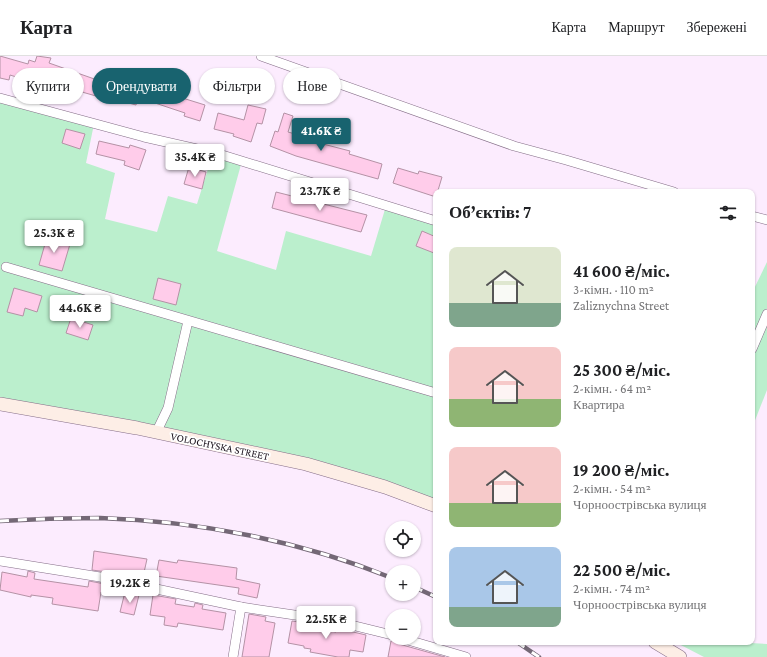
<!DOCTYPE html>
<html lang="uk">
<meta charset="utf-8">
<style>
:root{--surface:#fff;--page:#f6f6f6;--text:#202124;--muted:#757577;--line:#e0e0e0;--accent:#18636f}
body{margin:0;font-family:"Crimson Pro",serif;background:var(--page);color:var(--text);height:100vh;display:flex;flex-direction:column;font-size:15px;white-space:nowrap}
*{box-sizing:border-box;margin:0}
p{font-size:13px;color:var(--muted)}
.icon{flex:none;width:22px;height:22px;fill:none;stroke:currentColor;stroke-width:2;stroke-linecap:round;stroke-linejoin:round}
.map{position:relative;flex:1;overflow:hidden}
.panel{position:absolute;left:433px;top:133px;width:322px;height:456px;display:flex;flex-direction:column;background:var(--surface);border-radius:8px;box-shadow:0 1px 3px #0004}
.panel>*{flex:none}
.guide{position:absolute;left:12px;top:12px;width:361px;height:36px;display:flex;gap:8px}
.tools{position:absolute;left:385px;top:465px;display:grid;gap:8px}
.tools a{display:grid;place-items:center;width:36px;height:36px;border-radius:50%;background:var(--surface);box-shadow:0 1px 3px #0004;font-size:20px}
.price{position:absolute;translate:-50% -34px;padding:0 9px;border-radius:4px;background:#fff;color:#222;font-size:13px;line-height:26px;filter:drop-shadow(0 1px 2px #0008)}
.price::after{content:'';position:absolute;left:50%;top:24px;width:12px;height:9px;margin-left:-6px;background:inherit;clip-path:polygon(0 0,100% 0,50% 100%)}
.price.active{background:var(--accent);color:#fff}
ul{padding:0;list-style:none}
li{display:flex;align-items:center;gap:12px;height:100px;padding:0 16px}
li span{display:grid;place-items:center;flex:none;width:112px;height:80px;border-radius:8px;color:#555}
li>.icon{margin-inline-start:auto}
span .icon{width:48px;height:48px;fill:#fffc;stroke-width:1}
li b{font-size:17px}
h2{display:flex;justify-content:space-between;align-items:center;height:48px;padding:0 16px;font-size:17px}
.tag{padding:0 14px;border-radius:18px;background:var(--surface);box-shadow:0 1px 3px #0004;font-size:14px;line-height:36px}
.tag.active{background:var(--accent);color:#fff}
header{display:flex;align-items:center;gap:24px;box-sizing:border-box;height:56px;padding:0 20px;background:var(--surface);border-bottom:1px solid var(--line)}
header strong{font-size:19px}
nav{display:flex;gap:22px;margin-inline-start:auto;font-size:14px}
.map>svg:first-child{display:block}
.green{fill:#bbefcd}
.building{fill:#ffccea;stroke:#b492a5}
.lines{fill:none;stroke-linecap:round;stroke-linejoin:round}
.street-casing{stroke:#846d87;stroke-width:10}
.secondary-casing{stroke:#846d87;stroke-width:14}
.street{stroke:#fff;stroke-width:9}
.secondary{stroke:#fdeee6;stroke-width:13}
.rail-casing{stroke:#746876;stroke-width:4.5}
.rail{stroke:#fff;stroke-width:3;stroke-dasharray:9;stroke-linecap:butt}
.labels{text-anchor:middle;stroke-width:3.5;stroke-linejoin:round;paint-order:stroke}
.street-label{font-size:11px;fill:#1c131e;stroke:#fff}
</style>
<header>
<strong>Карта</strong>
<nav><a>Карта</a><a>Маршрут</a><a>Збережені</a></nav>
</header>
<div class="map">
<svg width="767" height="601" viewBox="0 0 767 601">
<rect width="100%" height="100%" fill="#fcecfe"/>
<!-- green -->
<g class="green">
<polygon points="0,42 94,68 86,107 115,117 105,163 157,176 168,140 197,148 213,97 242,105 217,195 276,214 286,175 371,200 386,150 436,165 436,450 385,431 0,348"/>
<polygon points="767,206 767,334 752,372 752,237"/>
<polygon points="675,586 732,586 767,588 767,601 704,601"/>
</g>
<!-- building -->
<g class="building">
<polygon points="0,0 28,8 29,4 35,6 37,0 51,2 49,7 100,25 96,40 75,34 74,36 43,26 42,29 10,19 9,24 0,22"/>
<polygon points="128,25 142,29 136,49 121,45"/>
<polygon points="160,32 177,38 176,40 205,49 200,65 184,60 185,57 155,47"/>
<polygon points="248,49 266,53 262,68 257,67 251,86 233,80 234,78 214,73 218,57 244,64"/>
<polygon points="284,57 293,60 288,76 324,86 323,88 350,95 349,98 382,108 378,123 296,100 270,90 275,75 278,76"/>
<polygon points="66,73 85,78 80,93 62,87"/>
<polygon points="99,85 129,92 130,89 146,94 139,114 124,109 125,105 96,98"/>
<polygon points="189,111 206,116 202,133 184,128"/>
<polygon points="398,112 418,118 419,115 442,121 436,141 393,127"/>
<polygon points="276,136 367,159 361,176 272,152"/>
<polygon points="422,175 436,181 434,197 416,190"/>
<polygon points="47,181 70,188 62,215 39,209"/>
<polygon points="158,222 181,228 176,249 153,243"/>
<polygon points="14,232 42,240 37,256 25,252 23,260 7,256"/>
<polygon points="71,262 93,269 88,284 66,277"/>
<polygon points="94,495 147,503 143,521 92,514"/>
<polygon points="159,504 177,507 178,504 237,512 236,523 260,528 257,542 238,538 239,532 156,520"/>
<polygon points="28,515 35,517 34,523 88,531 89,525 105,528 104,536 101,536 98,555 52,548 53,542 31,539 31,541 0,534 2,516 27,521"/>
<polygon points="125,536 139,539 134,559 120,556"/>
<polygon points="153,539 176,543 175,548 194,551 195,547 203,549 202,553 226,557 223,574 178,567 177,571 164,569 165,561 150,559"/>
<polygon points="249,558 266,561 265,565 275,567 269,601 242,601"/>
<polygon points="292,565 320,569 319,573 336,576 336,572 366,579 363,596 350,594 349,601 338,601 310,596 311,593 304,592 304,590 288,587"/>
<polygon points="395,584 399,588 445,601 388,601 391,585"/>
</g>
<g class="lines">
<!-- street casing -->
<g class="street-casing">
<g id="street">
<polyline points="261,0 514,90 566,104 674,136"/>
<polyline points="0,42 144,81 219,98 436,165"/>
<polyline points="752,160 767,164"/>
<polyline points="6,211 436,337"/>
<polyline points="752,293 767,258"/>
<polyline points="156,377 168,352 188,265"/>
<polyline points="0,505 100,521 241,551 335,565 392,579"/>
<polyline points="401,582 466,601"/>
<polyline points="233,601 241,551"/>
</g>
</g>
<!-- secondary casing -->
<g class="secondary-casing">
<g id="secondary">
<polyline points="0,348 137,372 306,408 385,431 436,450"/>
<polyline points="655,586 680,601"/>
</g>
</g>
<!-- street -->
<use href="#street" class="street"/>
<!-- secondary -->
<use href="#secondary" class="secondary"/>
<!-- rail casing -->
<g class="rail-casing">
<g id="rail">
<path d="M0,465C33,463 67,462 100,462C198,465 301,485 392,522"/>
<polyline points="414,531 436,541"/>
<polyline points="517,586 539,601"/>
</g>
</g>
<!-- rail -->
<use href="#rail" class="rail"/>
</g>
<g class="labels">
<!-- street labels -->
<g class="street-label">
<text transform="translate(220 390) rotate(12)" y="4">VOLOCHYSKA STREET</text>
</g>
</g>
</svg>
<div class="tools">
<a><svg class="icon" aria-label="locate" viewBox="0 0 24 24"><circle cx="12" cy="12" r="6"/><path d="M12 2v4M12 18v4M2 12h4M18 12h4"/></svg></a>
<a>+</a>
<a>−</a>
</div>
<b class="price active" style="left:321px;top:96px">41.6K ₴</b>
<b class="price" style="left:195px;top:122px">35.4K ₴</b>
<b class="price" style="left:320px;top:156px">23.7K ₴</b>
<b class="price" style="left:54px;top:198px">25.3K ₴</b>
<b class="price" style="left:80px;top:273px">44.6K ₴</b>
<b class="price" style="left:130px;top:548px">19.2K ₴</b>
<b class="price" style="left:326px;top:584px">22.5K ₴</b>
<div class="guide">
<a class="tag">Купити</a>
<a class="tag active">Орендувати</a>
<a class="tag">Фільтри</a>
<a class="tag">Нове</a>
</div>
<section class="panel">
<h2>Об’єктів: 7<svg class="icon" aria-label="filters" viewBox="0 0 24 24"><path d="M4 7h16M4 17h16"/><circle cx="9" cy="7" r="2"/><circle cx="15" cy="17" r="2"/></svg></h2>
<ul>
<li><span style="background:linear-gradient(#dfe7d0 70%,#7fa58c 0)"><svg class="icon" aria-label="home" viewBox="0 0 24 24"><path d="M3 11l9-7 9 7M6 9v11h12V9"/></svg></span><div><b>41 600 ₴/міс.</b><p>3-кімн. · 110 m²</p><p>Zaliznychna Street</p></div></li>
<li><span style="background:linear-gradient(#f6c9c9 65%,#8fb573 0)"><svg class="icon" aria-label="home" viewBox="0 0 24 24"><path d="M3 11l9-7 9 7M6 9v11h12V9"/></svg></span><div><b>25 300 ₴/міс.</b><p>2-кімн. · 64 m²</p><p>Квартира</p></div></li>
<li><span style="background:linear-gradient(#f6c9c9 70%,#8fb573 0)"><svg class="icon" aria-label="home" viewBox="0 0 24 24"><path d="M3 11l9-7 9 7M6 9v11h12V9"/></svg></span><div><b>19 200 ₴/міс.</b><p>2-кімн. · 54 m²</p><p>Чорноострівська вулиця</p></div></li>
<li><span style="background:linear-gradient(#a9c7e8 75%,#7fa58c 0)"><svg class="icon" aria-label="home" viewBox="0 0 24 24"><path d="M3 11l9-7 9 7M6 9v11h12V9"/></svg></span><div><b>22 500 ₴/міс.</b><p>2-кімн. · 74 m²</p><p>Чорноострівська вулиця</p></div></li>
</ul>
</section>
</div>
